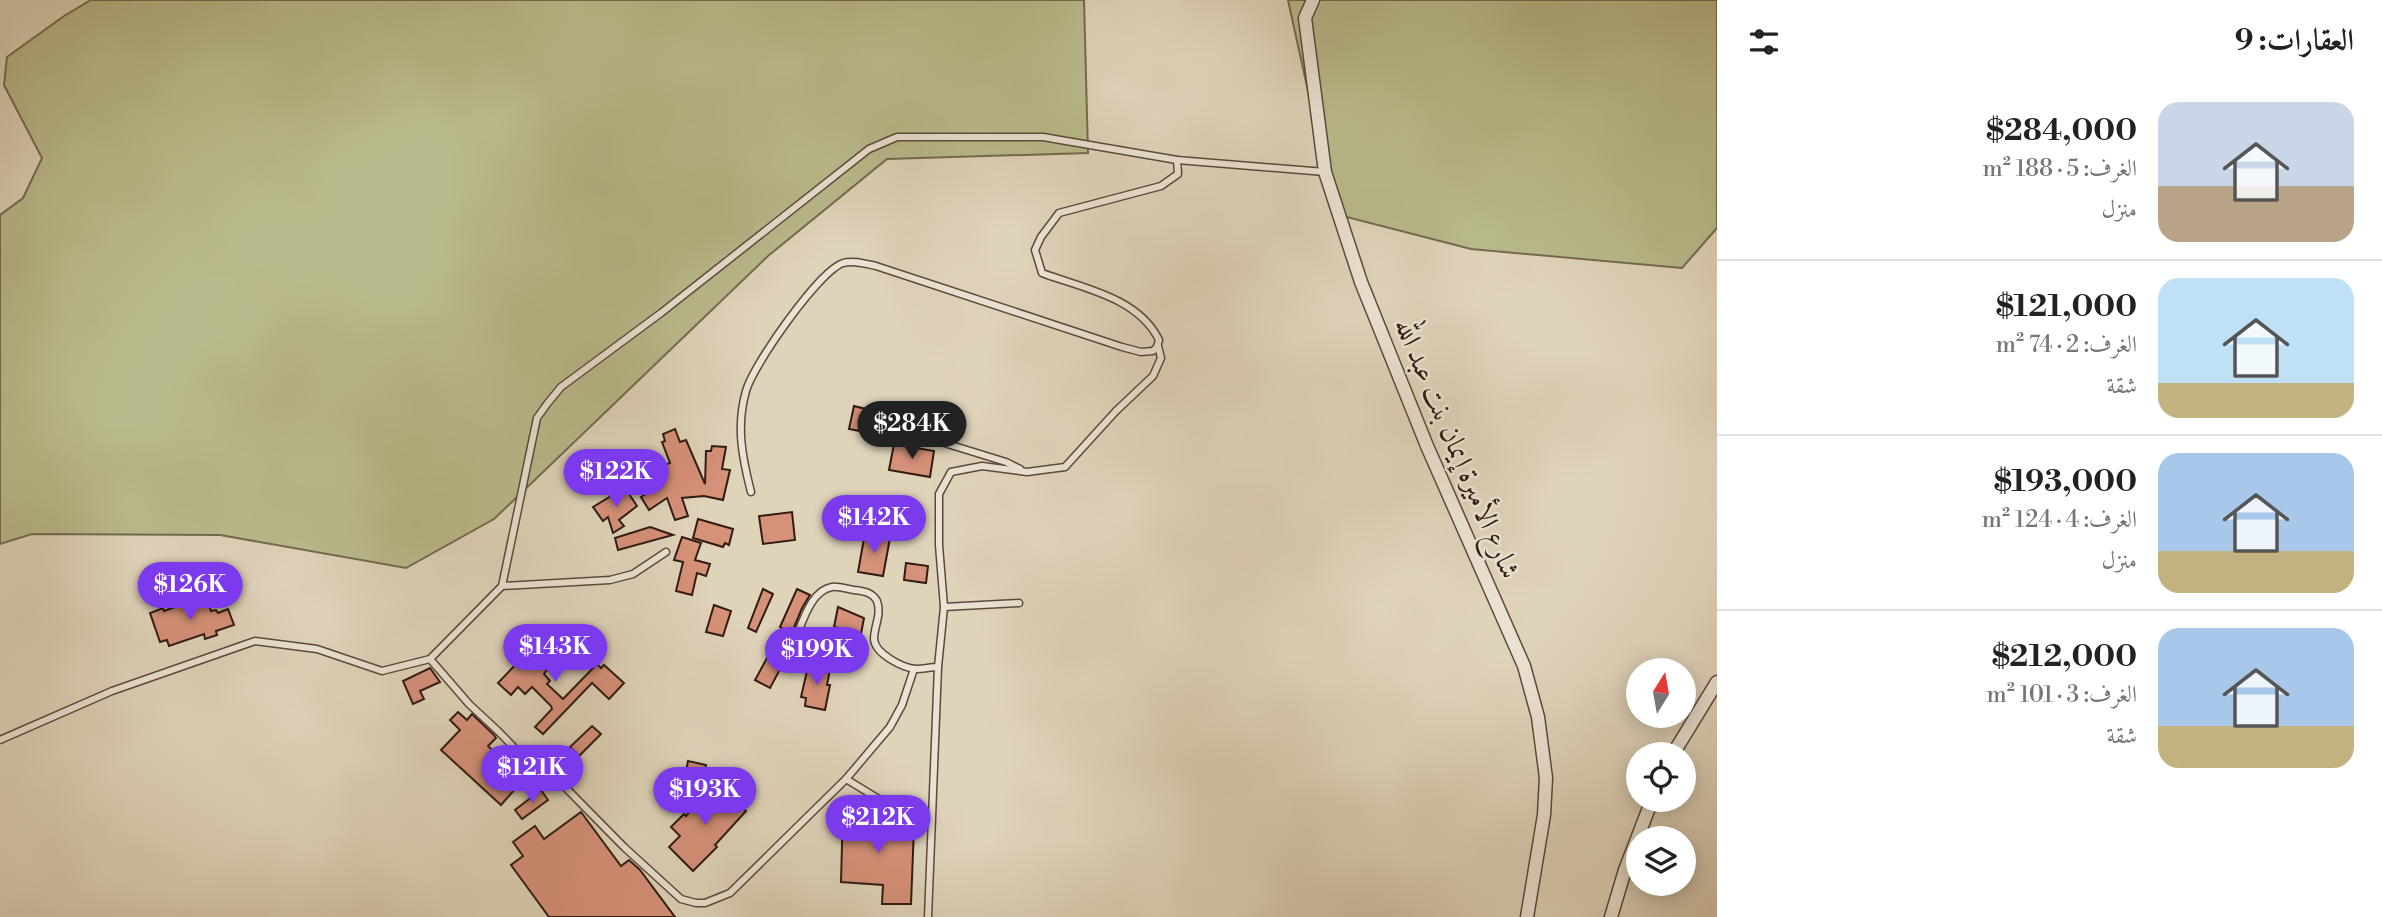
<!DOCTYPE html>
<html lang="ar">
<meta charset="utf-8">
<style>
:root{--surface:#fff;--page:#f2f2f2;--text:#222;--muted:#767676;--line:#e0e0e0;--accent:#7c3aed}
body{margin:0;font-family:"Libre Bodoni",Amiri,serif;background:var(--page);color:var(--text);direction:rtl;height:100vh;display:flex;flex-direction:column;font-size:26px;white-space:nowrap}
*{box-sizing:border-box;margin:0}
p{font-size:23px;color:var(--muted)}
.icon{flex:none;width:38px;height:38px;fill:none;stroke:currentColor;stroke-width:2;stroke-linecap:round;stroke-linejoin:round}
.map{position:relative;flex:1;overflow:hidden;direction:ltr}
.sheet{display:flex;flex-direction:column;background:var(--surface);width:665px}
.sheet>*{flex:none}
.needle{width:46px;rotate:11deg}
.buttons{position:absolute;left:1626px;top:658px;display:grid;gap:14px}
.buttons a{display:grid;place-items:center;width:70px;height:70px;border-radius:50%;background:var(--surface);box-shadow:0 4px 18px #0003;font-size:35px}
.price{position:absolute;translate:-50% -60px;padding:0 16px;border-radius:24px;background:var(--accent);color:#fff;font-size:23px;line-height:46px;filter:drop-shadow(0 2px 4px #0008)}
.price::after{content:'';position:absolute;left:50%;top:42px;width:21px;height:16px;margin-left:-10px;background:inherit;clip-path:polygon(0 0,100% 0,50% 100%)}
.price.current{background:#222;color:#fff}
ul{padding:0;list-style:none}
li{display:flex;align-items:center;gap:21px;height:175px;padding:0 28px}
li+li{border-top:2px solid var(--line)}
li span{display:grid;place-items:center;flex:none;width:196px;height:140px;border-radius:21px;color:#555}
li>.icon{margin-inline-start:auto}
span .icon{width:84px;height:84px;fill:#fffc;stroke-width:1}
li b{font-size:30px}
h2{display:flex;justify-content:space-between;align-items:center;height:84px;padding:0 28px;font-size:30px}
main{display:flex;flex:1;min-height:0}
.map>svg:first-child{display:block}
.green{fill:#b9ba8b;stroke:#756a4f;stroke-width:2}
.building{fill:#d69179;stroke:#311b13;stroke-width:2}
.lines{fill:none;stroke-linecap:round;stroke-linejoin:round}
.lane-casing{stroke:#5c493d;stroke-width:9}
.street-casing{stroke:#5c493d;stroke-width:15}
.lane{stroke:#eae2d2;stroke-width:6}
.street{stroke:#eae2d2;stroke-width:12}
.labels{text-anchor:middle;stroke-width:5;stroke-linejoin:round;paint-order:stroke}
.street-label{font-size:28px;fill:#311b13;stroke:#eae2d2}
</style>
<main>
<section class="sheet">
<h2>العقارات: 9<svg class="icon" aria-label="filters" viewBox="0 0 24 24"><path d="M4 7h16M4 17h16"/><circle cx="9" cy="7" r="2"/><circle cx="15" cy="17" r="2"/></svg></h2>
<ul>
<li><span style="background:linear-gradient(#c9d6e8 60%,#b9a48a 0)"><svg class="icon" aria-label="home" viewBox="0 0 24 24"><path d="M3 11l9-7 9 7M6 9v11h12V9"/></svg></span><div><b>$284,000</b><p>الغرف: 5 · 188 m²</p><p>منزل</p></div></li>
<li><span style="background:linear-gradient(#bfe0f5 75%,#c2b280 0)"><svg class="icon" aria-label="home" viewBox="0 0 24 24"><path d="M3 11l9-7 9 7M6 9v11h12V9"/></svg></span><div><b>$121,000</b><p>الغرف: 2 · 74 m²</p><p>شقة</p></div></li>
<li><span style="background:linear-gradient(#a9c7e8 70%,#c2b280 0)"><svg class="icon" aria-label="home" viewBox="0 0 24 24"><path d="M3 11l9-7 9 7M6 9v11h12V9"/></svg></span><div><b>$193,000</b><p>الغرف: 4 · 124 m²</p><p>منزل</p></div></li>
<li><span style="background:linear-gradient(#a9c7e8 70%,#c2b280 0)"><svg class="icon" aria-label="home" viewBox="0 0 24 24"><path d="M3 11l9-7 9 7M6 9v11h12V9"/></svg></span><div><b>$212,000</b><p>الغرف: 3 · 101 m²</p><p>شقة</p></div></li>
</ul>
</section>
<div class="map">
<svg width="1717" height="917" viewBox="0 0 1717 917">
<rect width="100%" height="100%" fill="#dfd3ba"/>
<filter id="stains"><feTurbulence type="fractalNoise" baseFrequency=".00286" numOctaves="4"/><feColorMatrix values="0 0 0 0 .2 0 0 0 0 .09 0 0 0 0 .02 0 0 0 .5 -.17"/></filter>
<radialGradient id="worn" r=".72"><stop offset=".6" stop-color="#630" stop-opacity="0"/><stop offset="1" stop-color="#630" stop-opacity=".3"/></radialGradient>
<!-- green -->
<g class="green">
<polygon points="91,0 1084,0 1088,153 887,159 768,256 494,519 406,568 220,535 32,534 0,544 0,215 23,198 42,158 4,85 7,57 64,16"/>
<polygon points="1288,0 1717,0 1717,228 1682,268 1471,249 1335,214"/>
</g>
<!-- building -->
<g class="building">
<polygon points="854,406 866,409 860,431 849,429"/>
<polygon points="675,429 680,442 686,440 705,484 706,451 711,451 712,446 726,447 722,469 730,470 723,500 704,496 682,498 688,516 675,520 667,498 649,510 641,497 660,485 657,472 663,470 662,466 670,463 662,442 665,441 663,434"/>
<polygon points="894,444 934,451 930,477 889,470"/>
<polygon points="621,490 623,493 627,491 637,506 619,520 624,526 613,533 608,517 603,521 593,507"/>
<polygon points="792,512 795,540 763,544 759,516"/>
<polygon points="698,519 733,529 729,545 725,543 723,547 693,538"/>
<polygon points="650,527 673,535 618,550 615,538"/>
<polygon points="865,533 890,538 883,576 858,572"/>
<polygon points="682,537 701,543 695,560 710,564 706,576 697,573 692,595 676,591 683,562 674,560"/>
<polygon points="906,563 928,566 926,583 904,580"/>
<polygon points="763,589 773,594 756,632 748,628"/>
<polygon points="797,589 810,595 802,608 788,642 787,647 791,649 770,688 755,680 783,629 780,627"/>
<polygon points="206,596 211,611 216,610 218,613 228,609 234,625 216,631 217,635 205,639 204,634 169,646 167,640 160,642 150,613 163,608 164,611"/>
<polygon points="714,605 731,611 723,636 706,632"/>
<polygon points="838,607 864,618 860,639 857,638 856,643 842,641 844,629 834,627"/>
<polygon points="535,644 553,661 544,674 550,681 547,684 563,699 597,664 601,668 604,665 624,683 609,699 592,683 543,734 535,727 552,709 551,706 532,687 525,694 518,687 511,695 498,683"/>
<polygon points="817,662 831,664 827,685 830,685 825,710 805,706 806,698 801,697 807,671 816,672"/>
<polygon points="430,668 440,682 420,691 424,699 413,704 403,681"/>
<polygon points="458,712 467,720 472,714 494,735 496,738 488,746 524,779 501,805 441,750 460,730 450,720"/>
<polygon points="592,726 601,734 579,756 570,747"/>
<polygon points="688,761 706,765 703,779 685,776"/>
<polygon points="714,784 746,811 715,845 717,847 693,871 669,847 680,836 671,827 684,814 686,816"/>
<polygon points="541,790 548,800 522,819 515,810"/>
<polygon points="843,808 873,809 872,825 914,827 911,904 882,904 883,885 841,882"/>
<polygon points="581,812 621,866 629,860 640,870 675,917 549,917 511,865 523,856 513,842 535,826 544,839"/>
</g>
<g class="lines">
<!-- lane casing -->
<g class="lane-casing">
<g id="lane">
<polyline points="873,421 1006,462 1020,469"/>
<path d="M751,492C742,457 736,426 746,391C753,365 819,271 843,263C854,260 866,264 876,266L1122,347L1141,352L1153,351L1157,347L1159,340C1138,297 1082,288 1042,273L1035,250L1041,237L1059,213L1161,186L1178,174L1177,160"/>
<polyline points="502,586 610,580 633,574 666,552"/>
<polyline points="944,607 1019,603"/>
<path d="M793,644C802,626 809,591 832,587C838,586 847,589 854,590C863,591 872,592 877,601C882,614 874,626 874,639C875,654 903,668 916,669C923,669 931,667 938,667"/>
<polyline points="430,659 469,704 498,731 529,763 559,781 624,847 681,899 696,903 705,903 730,893 846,779 890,727 902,705 914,669"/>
<polyline points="0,740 112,691 255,641 317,649 382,671 430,659 502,586 537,418 547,404 561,387 661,313 869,149 897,137 1043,137 1177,160 1325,172"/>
<polyline points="846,779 905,815"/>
<polyline points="928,917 938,667 944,607 939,545 939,494 951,472 982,466 1027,472 1065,467 1116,411 1153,376 1161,358 1158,346"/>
</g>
</g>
<!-- street casing -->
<g class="street-casing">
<g id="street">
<polyline points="1313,0 1305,18 1325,172 1361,282 1427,446 1524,666 1538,717 1546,778 1544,815 1527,917"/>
<polyline points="1673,754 1717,682"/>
<polyline points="1611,917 1625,870 1652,800"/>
</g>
</g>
<!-- lane -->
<use href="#lane" class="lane"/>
<!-- street -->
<use href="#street" class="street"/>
</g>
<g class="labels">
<!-- street labels -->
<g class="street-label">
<text transform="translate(1458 448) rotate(67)" y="10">شارع الأميرة إيمان بنت عبد الله</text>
</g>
</g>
<rect width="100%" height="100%" filter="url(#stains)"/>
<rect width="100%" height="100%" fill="url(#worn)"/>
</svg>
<div class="buttons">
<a><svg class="needle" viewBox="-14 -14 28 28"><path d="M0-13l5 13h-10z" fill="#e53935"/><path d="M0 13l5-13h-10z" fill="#767676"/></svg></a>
<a><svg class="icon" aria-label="locate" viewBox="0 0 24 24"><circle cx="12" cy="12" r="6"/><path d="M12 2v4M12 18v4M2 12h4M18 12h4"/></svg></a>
<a><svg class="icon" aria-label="layers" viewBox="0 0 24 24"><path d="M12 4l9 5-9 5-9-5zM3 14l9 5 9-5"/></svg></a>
</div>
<b class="price current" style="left:912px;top:461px">$284K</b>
<b class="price" style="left:616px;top:509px">$122K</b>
<b class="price" style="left:874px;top:555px">$142K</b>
<b class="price" style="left:190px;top:622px">$126K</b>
<b class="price" style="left:555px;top:684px">$143K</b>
<b class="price" style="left:817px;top:687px">$199K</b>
<b class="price" style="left:532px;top:805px">$121K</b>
<b class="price" style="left:705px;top:827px">$193K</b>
<b class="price" style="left:878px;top:855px">$212K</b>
</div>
</main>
